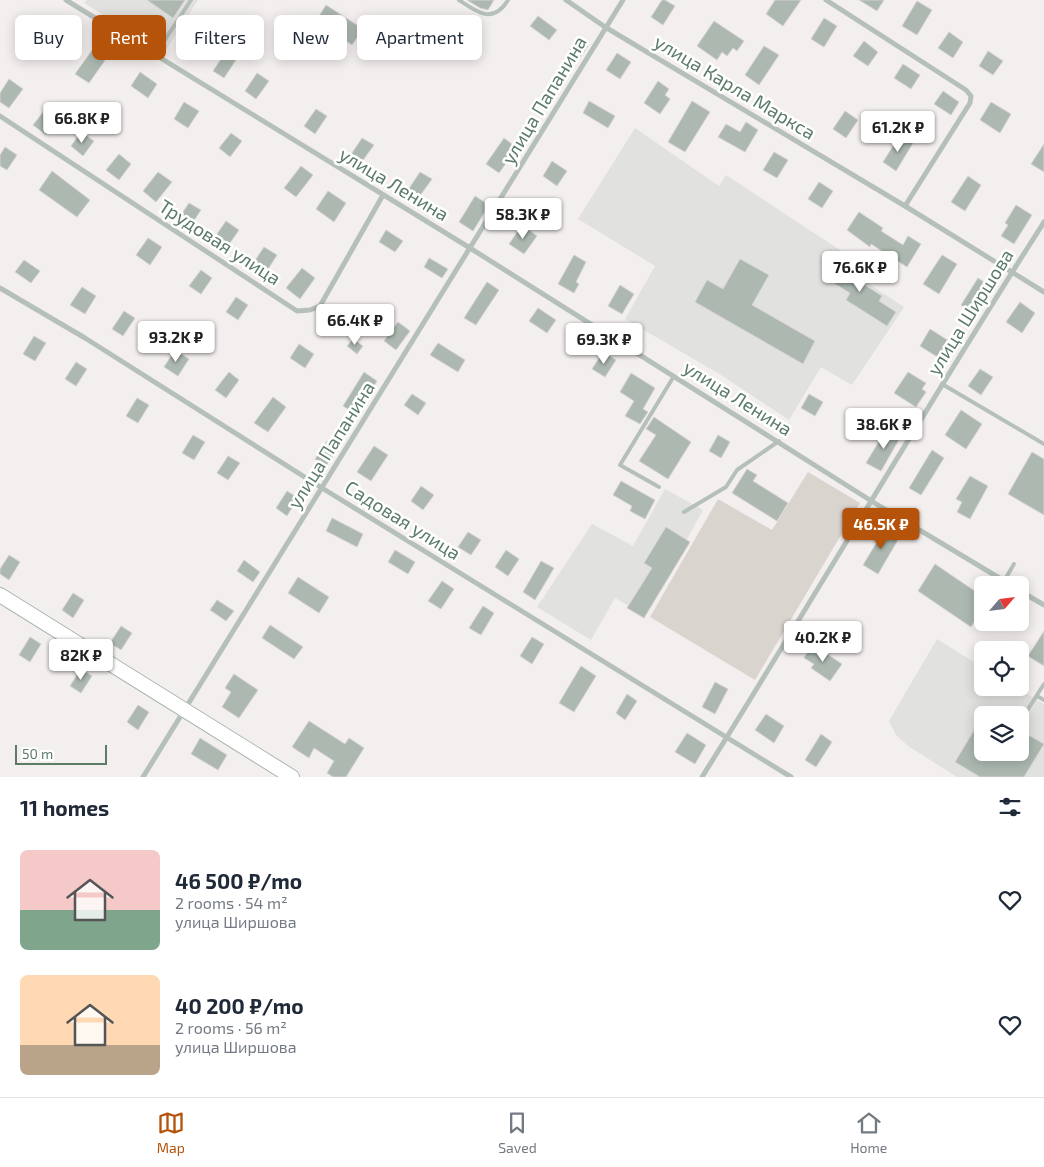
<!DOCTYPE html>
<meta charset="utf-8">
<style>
:root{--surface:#fff;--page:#f6f6f7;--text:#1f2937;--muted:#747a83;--line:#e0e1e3;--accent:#b45309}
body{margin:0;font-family:"Exo 2",sans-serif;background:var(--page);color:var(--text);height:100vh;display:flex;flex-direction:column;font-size:19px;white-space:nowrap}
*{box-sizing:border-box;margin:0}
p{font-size:16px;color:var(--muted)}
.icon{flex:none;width:28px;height:28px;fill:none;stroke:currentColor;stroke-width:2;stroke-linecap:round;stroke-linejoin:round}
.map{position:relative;height:777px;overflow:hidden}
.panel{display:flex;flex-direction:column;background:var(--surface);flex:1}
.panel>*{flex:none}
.guide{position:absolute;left:15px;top:15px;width:500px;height:45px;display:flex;gap:10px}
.needle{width:32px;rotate:62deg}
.fabs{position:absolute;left:974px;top:576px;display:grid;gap:10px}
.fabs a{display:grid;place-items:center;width:55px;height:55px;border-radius:8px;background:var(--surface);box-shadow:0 2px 12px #0003;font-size:25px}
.scale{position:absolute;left:15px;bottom:12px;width:92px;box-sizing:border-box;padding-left:5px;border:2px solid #5d7c68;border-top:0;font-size:14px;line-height:18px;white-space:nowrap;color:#5d7c68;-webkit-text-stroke:4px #fff;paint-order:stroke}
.price{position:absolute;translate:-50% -42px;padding:0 11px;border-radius:5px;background:#fff;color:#222;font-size:16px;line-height:32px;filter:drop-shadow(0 1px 2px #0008)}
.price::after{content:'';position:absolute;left:50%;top:30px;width:15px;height:11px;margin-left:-8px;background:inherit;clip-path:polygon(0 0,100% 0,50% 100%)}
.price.active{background:var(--accent);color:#fff}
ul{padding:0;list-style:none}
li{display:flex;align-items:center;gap:15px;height:125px;padding:0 20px}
li span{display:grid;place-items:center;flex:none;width:140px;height:100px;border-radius:8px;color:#555}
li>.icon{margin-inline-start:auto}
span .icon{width:60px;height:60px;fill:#fffc;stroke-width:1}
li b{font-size:21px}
h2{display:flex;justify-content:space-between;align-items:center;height:60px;padding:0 20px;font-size:21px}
.pill{padding:0 18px;border-radius:8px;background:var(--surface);box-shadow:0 2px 12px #0003;font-size:18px;line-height:45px}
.pill.active{background:var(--accent);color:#fff}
.menu{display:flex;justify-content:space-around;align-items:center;height:70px;border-top:1px solid var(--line);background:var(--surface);font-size:14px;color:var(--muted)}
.menu a{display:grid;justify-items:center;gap:2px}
.menu .active{color:var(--accent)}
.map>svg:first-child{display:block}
.built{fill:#e1e1df;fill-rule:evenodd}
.green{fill:#d9d4ce}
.building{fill:#acb8b0;stroke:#d5d2d2}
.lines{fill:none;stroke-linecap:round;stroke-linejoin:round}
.secondary-casing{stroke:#a9b5ad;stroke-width:16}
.lane{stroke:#b6c0ba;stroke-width:4}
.street{stroke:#b6c0ba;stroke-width:5}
.secondary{stroke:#fff;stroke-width:14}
.labels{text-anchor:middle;stroke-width:5;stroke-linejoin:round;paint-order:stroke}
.street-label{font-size:19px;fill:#5d7c68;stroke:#fff}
</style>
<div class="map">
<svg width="1044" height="777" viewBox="0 0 1044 777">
<rect width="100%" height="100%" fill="#f4efef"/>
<!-- built -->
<g class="built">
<polygon points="87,0 198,0 164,53 84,3"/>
<polygon points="635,128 719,186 726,175 875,273 869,284 904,307 852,385 821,367 789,420 721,375 625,319 655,266 578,219"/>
<polygon points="665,489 703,510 645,615 615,598 591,640 537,607 592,524 633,546"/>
<path d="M937,639L982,667V688H1017L1044,704V777H957L908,746L896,735L889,721ZM982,715H1020V752H982Z"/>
</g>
<!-- green -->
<polygon class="green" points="808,472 860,503 755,680 650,617 718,499 772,530"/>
<!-- building -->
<g class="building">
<polygon points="147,0 185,0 173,18"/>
<polygon points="467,0 494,0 488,10 480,8"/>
<polygon points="662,0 665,0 675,6 663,25 651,17"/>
<polygon points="775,0 801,0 783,26 766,14"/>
<polygon points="859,0 884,0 877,11"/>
<polygon points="917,1 932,10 917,35 902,26"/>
<polygon points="326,5 363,29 352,45 316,21"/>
<polygon points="46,16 62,27 45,50 30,39"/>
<polygon points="538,16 557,30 549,40 530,26"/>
<polygon points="824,18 837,26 824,47 811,39"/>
<polygon points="714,21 744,41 737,51 733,48 727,56 722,52 717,60 697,46"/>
<polygon points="949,32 963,42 953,58 938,48"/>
<polygon points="577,38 588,46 577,62 566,55"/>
<polygon points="864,41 878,52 868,66 853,56"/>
<polygon points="95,46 108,56 89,83 75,74"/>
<polygon points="764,46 779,55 759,85 745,75"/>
<polygon points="988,51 1003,61 993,75 979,66"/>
<polygon points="225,53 236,60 224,78 213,71"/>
<polygon points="617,53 631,62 620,79 606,70"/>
<polygon points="903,64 920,75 911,89 894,78"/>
<polygon points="140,72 157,84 148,98 131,86"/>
<polygon points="257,73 269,81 256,99 245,91"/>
<polygon points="9,79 23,89 9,108 0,102 0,93"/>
<polygon points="658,81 669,89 665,95 670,99 660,114 644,103"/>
<polygon points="943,91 959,102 951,115 934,104"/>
<polygon points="589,101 615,116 608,128 583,113"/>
<polygon points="692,101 710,112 685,152 668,142"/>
<polygon points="184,102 199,111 188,128 174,119"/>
<polygon points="991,102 1011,114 1000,133 980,120"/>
<polygon points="47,107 60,116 46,135 33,125"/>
<polygon points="316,109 327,116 315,134 304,126"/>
<polygon points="845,111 858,120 846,138 833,129"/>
<polygon points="746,122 758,130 745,152 718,137 726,124 740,132"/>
<polygon points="81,132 94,141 83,156 71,146"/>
<polygon points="231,133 242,141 230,157 219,148"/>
<polygon points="900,135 913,143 896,171 883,162"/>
<polygon points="362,138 374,145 361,163 350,156"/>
<polygon points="504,138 517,148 499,173 486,164"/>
<polygon points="1044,144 1044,172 1031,164"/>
<polygon points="5,147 17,155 7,170 0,166 0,155"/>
<polygon points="774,152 788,160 777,178 763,170"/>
<polygon points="119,154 131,164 119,180 106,170"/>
<polygon points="552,161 567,171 557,186 543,176"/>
<polygon points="301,166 313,175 296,197 284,188"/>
<polygon points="52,171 90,200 77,217 39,190"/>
<polygon points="158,172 172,182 156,202 143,191"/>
<polygon points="420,172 432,179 419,197 408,190"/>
<polygon points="968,176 981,185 965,211 951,202"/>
<polygon points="819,182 833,191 822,208 808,199"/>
<polygon points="328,191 346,203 334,222 316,209"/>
<polygon points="475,196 489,205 473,231 459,222"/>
<polygon points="189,203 201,210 191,225 179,218"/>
<polygon points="1016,205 1032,215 1014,244 1001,236 1008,225 1005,223"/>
<polygon points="859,212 883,228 881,231 903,245 908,236 921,244 907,267 871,244 870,247 847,230"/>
<polygon points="226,221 239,230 225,250 212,241"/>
<polygon points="522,225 537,236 524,254 509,244"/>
<polygon points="386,230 403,241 395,252 379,242"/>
<polygon points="148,238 162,247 150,265 136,255"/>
<polygon points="264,247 277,255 265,274 252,265"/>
<polygon points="574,255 586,262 576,282 579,284 574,293 558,284"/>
<polygon points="942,255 957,264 939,294 923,284"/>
<polygon points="429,258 448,269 442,278 424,267"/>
<polygon points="740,259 769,275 752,305 815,341 803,364 695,302 707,280 723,289"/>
<polygon points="24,260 40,271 31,283 15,272"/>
<polygon points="835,260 857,273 854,278 882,296 879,301 896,312 887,326 846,300 850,293 824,277"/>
<polygon points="302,268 315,278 300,299 286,288"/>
<polygon points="201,270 212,278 201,294 189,286"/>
<polygon points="978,278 990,286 973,313 961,305"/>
<polygon points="487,282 499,290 476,325 464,318"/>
<polygon points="620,285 634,294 622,314 608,306"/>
<polygon points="82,287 96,296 85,314 70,305"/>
<polygon points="236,297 248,305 238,320 226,312"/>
<polygon points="1020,302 1035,313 1022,333 1006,322"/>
<polygon points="538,308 556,320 547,333 529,321"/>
<polygon points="124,311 135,318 123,336 112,329"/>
<polygon points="398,322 410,331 396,350 384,341"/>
<polygon points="930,329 957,346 947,363 920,346"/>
<polygon points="34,336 46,343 35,361 23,354"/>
<polygon points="353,339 363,346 357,354 347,346"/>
<polygon points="438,343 465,360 458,372 430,355"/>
<polygon points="299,344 314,354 305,368 290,358"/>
<polygon points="175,350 189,359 178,376 164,367"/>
<polygon points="603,352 616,360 605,377 592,369"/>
<polygon points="76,362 87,369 76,386 65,379"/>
<polygon points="980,369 993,377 981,395 968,386"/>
<polygon points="229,372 239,380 226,398 215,390"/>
<polygon points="364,372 377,381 356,414 343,406"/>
<polygon points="908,372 926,383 922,389 926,392 916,407 894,393"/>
<polygon points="631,373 655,388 643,409 648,412 640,424 625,416 634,401 620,392"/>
<polygon points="412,394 426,403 418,415 404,405"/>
<polygon points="809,394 823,402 815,416 801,408"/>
<polygon points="273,397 286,407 268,432 254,423"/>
<polygon points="137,398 149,405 138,423 126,416"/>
<polygon points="961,410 982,424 966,449 945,435"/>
<polygon points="654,417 691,442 668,479 639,461 656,435 646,429"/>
<polygon points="887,428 901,436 881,471 866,463"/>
<polygon points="193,435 205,442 194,460 182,453"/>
<polygon points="718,435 730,442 721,458 709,451"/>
<polygon points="327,441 339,448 326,466 315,459"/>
<polygon points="374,446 388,455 371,481 357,472"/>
<polygon points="932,450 944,458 921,495 909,488"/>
<polygon points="1032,452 1044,459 1044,515 1008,494"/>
<polygon points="228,456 240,463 228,480 217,473"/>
<polygon points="747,469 757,475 753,481 788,503 777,521 732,493"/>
<polygon points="970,476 988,486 970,519 957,512 962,502 956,499"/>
<polygon points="621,481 655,500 645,519 630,511 632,506 613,495"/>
<polygon points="421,486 434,495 423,510 411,501"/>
<polygon points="287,491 298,498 287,516 276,508"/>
<polygon points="332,518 363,534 357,547 326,531"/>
<polygon points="666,527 690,542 644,618 627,608 652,568 644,563"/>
<polygon points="880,527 899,538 878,574 863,565 877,542 872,539"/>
<polygon points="468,532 481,540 471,555 458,547"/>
<polygon points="395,550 415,562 408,574 388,562"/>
<polygon points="506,550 519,559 508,576 495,567"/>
<polygon points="9,555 20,562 9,580 0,574 0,569"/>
<polygon points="244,560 260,572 253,582 237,571"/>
<polygon points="541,561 554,568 535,600 523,592"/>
<polygon points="935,564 982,596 982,610 971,627 918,591"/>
<polygon points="298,577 329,597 319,613 288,593"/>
<polygon points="442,581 454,589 441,609 428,601"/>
<polygon points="73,593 84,600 73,618 62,610"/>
<polygon points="217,600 234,611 226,621 210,610"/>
<polygon points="483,606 494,613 481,635 469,628"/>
<polygon points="270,625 303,647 294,659 262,638"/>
<polygon points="121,626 132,633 121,650 110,643"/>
<polygon points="1044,631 1044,666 1028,656"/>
<polygon points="30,637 41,644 30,662 19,655"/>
<polygon points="532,637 544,644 532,664 520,656"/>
<polygon points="812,644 842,664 830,681 811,668 814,664 804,658"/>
<polygon points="581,666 596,676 574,712 559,703"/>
<polygon points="81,669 92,676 81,693 70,686"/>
<polygon points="234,674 258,690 239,718 222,707 231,692 225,688"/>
<polygon points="715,682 728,689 715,714 702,707"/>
<polygon points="627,694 637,701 625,720 616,713"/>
<polygon points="138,705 149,712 138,730 127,722"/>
<polygon points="766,714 784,726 774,743 755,730"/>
<polygon points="982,717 982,752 1020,752 1020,742 1025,733 1044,744 1024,777 980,777 955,762"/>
<polygon points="309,721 345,744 349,738 364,748 346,777 333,777 327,773 334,761 314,748 309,758 292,747"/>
<polygon points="687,733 706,745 695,764 675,752"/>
<polygon points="821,734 832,742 816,767 805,760"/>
<polygon points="200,738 227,755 218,770 191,754"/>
</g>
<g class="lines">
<!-- secondary casing -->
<g class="secondary-casing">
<polyline id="secondary" points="0,595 292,777"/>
</g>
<!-- lane -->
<g class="lane">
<path d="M459,0C477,12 493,25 508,0"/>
<polyline points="155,55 191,0"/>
<polyline points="942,384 1044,444"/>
<polyline points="659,487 620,465 674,376"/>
<polyline points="684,512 726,487 737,470 779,441"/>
<polyline points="1004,581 1014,564"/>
<polyline points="1037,696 1044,700"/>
<polyline points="1023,717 1044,684"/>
</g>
<!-- street -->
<g class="street">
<polyline points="66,0 470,248 873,502 1011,585"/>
<polyline points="566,0 605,27 905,206 1044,292"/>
<polyline points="826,0 966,90 971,96 970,103 905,206"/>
<polyline points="0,116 297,311 310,310 320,306 383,195"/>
<polyline points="0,288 85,338 322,488 791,777"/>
<polyline points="1020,591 1044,605"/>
<polyline points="143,777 623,0"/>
<path d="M702,777C817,593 927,405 1044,222"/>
</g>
<!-- secondary -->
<use href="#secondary" class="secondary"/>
</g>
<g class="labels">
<!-- street labels -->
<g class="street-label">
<text transform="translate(735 87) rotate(31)" y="7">улица Карла Маркса</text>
<text transform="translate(544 100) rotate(-59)" y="7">улица Папанина</text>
<text transform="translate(394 184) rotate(31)" y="7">улица Ленина</text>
<text transform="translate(220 242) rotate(33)" y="7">Трудовая улица</text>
<text transform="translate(970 312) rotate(-58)" y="7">улица Ширшова</text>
<text transform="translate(738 398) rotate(32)" y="7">улица Ленина</text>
<text transform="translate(331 445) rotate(-58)" y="7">улица Папанина</text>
<text transform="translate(403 520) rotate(32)" y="7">Садовая улица</text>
</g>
</g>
</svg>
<div class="fabs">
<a><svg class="needle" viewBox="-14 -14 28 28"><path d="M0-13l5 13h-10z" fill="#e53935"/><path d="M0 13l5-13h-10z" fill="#747a83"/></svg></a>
<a><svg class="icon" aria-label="locate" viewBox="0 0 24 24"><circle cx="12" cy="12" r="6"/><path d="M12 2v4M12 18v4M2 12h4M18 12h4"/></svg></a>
<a><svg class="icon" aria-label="layers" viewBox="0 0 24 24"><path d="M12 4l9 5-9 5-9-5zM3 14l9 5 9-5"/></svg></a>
</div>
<div class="scale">50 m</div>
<b class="price" style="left:82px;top:144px">66.8K ₽</b>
<b class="price" style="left:898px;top:153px">61.2K ₽</b>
<b class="price" style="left:523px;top:240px">58.3K ₽</b>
<b class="price" style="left:860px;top:293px">76.6K ₽</b>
<b class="price" style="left:355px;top:346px">66.4K ₽</b>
<b class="price" style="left:176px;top:363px">93.2K ₽</b>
<b class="price" style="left:604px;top:365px">69.3K ₽</b>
<b class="price" style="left:884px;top:450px">38.6K ₽</b>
<b class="price active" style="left:881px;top:550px">46.5K ₽</b>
<b class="price" style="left:823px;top:663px">40.2K ₽</b>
<b class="price" style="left:81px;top:681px">82K ₽</b>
<div class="guide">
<a class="pill">Buy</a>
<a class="pill active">Rent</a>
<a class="pill">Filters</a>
<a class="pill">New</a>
<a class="pill">Apartment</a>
</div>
</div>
<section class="panel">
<h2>11 homes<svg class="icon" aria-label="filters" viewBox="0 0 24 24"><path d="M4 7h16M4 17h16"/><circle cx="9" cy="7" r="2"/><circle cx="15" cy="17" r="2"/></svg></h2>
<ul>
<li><span style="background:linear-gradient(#f6c9c9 60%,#7fa58c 0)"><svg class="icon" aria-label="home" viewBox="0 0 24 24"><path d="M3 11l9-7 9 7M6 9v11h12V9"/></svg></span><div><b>46 500 ₽/mo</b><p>2 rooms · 54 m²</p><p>улица Ширшова</p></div><svg class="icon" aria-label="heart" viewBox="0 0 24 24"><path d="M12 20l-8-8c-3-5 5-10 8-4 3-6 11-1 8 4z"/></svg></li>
<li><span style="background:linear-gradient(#ffd9b3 70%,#b9a48a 0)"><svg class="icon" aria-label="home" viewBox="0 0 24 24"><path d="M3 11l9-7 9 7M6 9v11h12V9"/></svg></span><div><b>40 200 ₽/mo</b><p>2 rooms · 56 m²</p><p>улица Ширшова</p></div><svg class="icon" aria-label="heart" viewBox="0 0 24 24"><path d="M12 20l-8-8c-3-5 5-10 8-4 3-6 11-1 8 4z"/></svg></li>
</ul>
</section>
<nav class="menu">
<a class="active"><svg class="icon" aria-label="map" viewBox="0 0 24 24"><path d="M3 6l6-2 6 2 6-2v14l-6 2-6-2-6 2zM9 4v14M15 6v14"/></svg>Map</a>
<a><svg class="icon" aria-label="saved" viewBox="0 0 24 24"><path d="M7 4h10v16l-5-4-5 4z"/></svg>Saved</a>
<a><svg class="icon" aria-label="home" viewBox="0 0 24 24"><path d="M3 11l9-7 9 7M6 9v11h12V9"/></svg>Home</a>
</nav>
